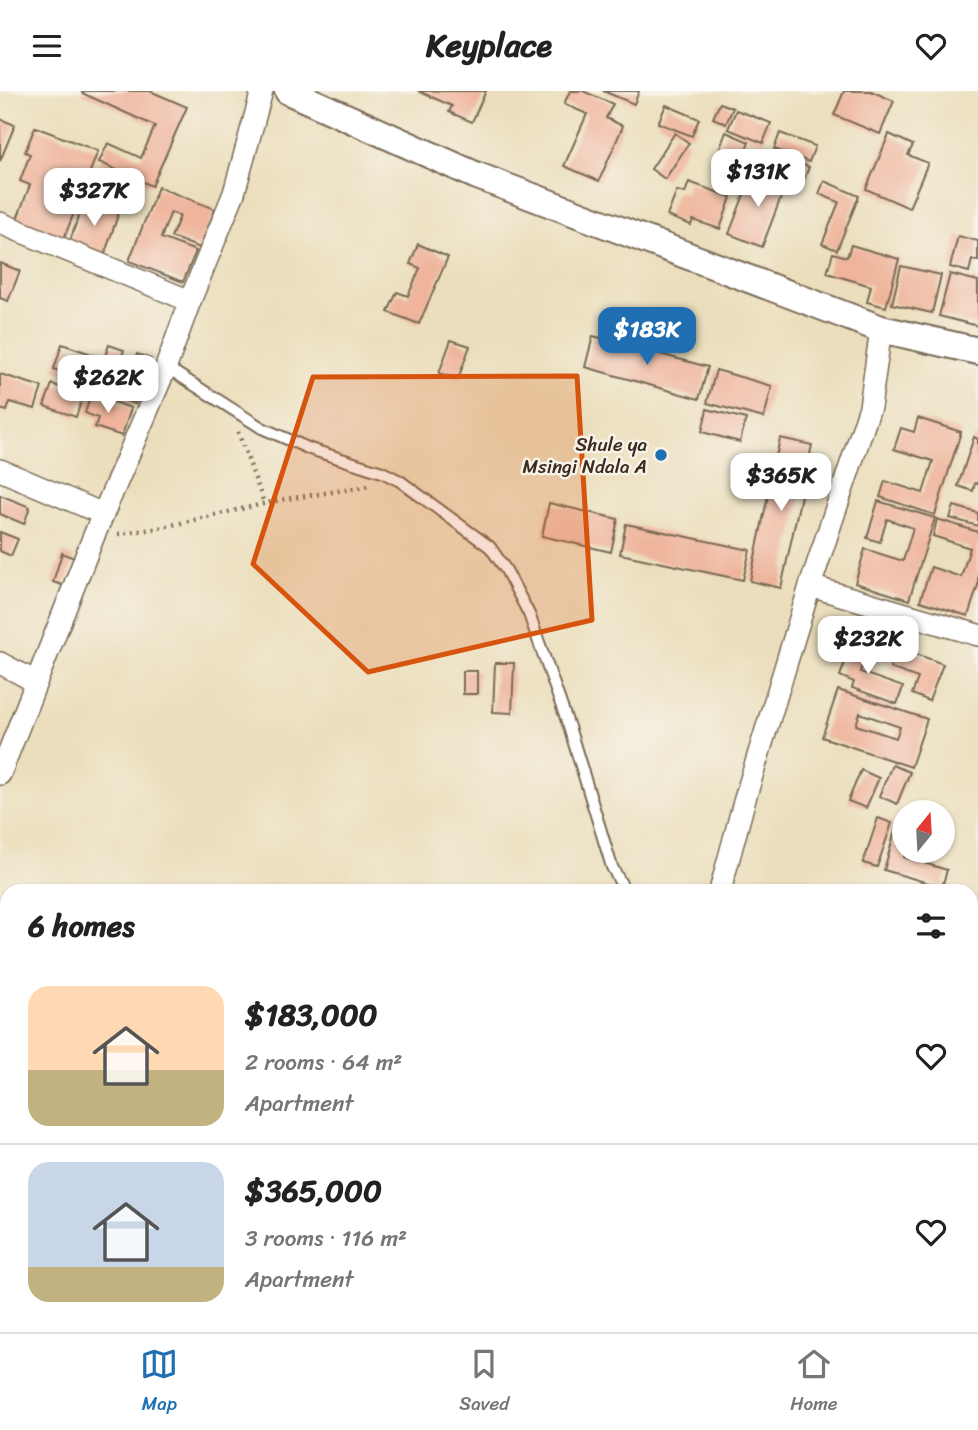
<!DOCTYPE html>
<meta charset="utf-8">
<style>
:root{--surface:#fff;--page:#f6f6f6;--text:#222;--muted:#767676;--line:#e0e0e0;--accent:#1f6fb2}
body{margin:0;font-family:Sriracha,sans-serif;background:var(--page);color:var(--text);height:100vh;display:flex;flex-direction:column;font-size:26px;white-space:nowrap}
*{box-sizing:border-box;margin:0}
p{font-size:23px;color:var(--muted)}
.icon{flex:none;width:38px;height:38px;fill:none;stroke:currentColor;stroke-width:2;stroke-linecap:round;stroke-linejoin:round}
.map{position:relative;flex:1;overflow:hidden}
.drawer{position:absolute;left:0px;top:793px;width:978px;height:450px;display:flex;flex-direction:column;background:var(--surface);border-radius:21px 21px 0 0;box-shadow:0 2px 5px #0004}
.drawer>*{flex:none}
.needle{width:46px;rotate:18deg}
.controls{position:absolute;left:892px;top:709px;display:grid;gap:14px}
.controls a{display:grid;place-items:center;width:63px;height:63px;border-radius:50%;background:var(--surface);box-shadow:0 2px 5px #0004;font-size:35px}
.price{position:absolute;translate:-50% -60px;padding:0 16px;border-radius:14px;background:#fff;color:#222;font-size:23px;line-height:46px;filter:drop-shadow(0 2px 4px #0008)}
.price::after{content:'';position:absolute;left:50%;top:42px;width:21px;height:16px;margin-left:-10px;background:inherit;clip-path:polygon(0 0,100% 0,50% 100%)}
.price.on{background:var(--accent);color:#fff}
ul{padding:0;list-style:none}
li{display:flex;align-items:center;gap:21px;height:175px;padding:0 28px}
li+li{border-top:2px solid var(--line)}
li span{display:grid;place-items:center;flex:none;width:196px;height:140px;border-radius:21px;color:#555}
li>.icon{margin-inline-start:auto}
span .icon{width:84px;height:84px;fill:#fffc;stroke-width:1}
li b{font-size:30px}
h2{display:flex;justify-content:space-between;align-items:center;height:84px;padding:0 28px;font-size:30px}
header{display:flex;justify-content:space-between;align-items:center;height:91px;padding:0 28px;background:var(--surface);font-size:32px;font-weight:700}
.dock{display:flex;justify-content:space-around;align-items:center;height:98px;border-top:2px solid var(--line);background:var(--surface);font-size:19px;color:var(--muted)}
.dock a{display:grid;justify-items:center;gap:4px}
.dock .on{color:var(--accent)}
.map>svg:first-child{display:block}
.building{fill:#efb49b;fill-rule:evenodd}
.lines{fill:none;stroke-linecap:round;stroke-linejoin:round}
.service-casing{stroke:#796955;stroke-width:14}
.minor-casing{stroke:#796955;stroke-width:24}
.tertiary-casing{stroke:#796955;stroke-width:30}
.path{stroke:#796955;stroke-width:4.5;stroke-dasharray:2 5;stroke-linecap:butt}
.service{stroke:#fff;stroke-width:10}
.minor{stroke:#fff;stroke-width:21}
.tertiary{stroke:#fff;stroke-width:26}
.marked{fill:#d7540e;fill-opacity:0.2;stroke:#d7540e;stroke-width:5;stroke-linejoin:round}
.poi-dot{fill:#1f6fb2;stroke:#f7f3e8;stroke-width:2.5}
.labels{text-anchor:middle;stroke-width:5;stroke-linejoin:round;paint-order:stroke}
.poi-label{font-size:19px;fill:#3b2a1e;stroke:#f7f3e8;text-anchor:end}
</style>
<header><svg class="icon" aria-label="menu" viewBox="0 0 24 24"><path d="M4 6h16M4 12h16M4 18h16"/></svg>Keyplace<svg class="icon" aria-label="heart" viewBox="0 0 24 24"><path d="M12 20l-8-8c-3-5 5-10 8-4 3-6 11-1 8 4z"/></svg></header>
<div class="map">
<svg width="978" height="1241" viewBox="0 0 978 1241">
<rect width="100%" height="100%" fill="#f7f3e8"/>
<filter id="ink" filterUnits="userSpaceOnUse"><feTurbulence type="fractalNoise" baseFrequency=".0143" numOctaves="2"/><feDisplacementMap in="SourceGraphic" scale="14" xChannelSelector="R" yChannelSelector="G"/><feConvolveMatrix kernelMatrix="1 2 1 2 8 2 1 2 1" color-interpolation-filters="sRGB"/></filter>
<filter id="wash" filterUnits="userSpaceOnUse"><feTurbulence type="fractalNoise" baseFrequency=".00686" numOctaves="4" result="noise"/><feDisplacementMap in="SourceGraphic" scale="28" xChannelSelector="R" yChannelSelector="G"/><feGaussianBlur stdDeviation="1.57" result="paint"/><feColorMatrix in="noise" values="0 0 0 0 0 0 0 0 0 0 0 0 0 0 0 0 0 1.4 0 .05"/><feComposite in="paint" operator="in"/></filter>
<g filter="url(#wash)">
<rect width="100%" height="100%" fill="#ebdebc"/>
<g id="blocks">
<!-- building -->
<g class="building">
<polygon points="83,0 150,0 187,16 152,95 99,71 108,52 141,67 155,35 82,2"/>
<polygon points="418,0 486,0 472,31 449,21 452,15"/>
<polygon points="570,0 583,0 613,13 606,27 623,35 599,90 564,75 587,23 564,13"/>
<polygon points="603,0 639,0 634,13"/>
<polygon points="844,0 871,0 894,10 880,43 834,24"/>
<polygon points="720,12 733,17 726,33 713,27"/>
<polygon points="666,14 699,28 692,45 658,32"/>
<polygon points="736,19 771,32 763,52 728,38"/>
<polygon points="0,28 15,34 0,70"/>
<polygon points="35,36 98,60 61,155 14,136 30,94 20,90 30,63 25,61"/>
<polygon points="726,41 749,51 741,71 718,62"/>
<polygon points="675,42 689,52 665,88 651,78"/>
<polygon points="780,42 815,55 809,71 774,58"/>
<polygon points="889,43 913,54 908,64 928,72 909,117 866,98"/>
<polygon points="774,63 809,76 803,91 768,77"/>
<polygon points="753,80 786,93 762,156 729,143"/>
<polygon points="824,90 859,105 837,159 822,153 839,111 819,103"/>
<polygon points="689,91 731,106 720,138 693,129 691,134 667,125 677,100 685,102"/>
<polygon points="158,96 215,118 200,157 171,146 180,125 171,121 161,147 196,160 183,191 129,170"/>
<polygon points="85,106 120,118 103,168 68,156"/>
<polygon points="958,145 978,150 978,170 972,169 969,181 950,176"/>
<polygon points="418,153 448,166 419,233 388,221 397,201 408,205 420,177 410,173"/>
<polygon points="851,154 899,168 886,216 867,211 871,195 827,182 833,162 847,166"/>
<polygon points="0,172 20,180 8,210 0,207"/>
<polygon points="901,175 941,184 932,222 892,213"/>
<polygon points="950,183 978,190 978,235 939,225"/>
<polygon points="593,245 708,276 699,308 585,276"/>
<polygon points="451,249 470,255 458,288 439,282"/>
<polygon points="62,253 97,265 89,290 54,278"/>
<polygon points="109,254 124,259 114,286 127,291 137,263 151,268 135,313 93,298"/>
<polygon points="716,279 772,295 764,327 707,312"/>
<polygon points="0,283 42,296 35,318 10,311 7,320 0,318"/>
<polygon points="52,293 83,305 76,326 44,315"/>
<polygon points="91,303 131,317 122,345 95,336 98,327 85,322"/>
<polygon points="707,318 746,328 740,351 702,341"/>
<polygon points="918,327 961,341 935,424 880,406 885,390 923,402 933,370 894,358 901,337 914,341"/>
<polygon points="974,346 978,348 978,393 975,392 973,400 958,395"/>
<polygon points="780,347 812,354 781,497 750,490"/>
<polygon points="0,404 30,416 24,433 0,423"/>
<polygon points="878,410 935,427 909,509 855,492 865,458 903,470 913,437 887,428 880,451 867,447"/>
<polygon points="549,412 618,428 611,461 542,445"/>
<polygon points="954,415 978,422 978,435 950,427"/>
<polygon points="937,428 978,441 978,494 968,525 920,510 931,476 961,486 970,457 933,445"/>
<polygon points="626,433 750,459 743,489 620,463"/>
<polygon points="0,441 18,448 11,465 0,460"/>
<polygon points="62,462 74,467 65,495 53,491"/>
<polygon points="853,549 869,555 860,581 903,596 897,613 852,597 854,591 840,585"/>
<polygon points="898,556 943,573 929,610 912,603 918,587 890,577"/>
<polygon points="495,572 514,572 512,622 493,621"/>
<rect x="463" y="580" width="14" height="23"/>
<path d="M838,599L927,628L911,676L822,646ZM860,622L900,636L896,647L856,634Z"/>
<polygon points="892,674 910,681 897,713 879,705"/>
<polygon points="861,679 879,687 866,717 848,710"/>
<polygon points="878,727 892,732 877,776 863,772"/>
<polygon points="897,733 905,735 906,760 904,766 947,779 942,796 884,779"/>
<polygon points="971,1228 978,1229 977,1241 960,1241 961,1238 955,1236 971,1236"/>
<polygon points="363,1236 378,1236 376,1241 362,1240"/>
<polygon points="704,1236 723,1236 721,1241 702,1241"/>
</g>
</g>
</g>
<g filter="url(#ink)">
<use href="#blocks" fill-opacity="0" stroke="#796955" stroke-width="2"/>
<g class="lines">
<!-- service casing -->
<g class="service-casing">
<g id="service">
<polyline points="166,276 262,337 310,358 382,381 400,390 490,456 506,479 529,523 569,636 612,776 625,800"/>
<polyline points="0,1216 7,1225"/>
<polyline points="15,1236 19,1241"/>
</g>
</g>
<!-- minor casing -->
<g class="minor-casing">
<g id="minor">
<polyline points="0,132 190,210"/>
<polyline points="0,379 103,423"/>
<polyline points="810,495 978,544"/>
<polyline points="0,572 36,591"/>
<polyline points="0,683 93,447 166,276 190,210 234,102 262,0"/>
<polyline points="720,800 744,711 810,495 870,316 881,238"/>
<polyline points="971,866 978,847"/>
<polyline points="0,986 7,988"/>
<polyline points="971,1097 978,1099"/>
<polyline points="587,1241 589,1236"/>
<polyline points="845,1241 846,1236"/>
</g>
</g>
<!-- tertiary casing -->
<g class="tertiary-casing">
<polyline id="tertiary" points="288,0 475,84 881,238 978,260"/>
</g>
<!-- path -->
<g class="path">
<polyline points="238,341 264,412"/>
<polyline points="118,443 159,437 280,409 370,395"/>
<polyline points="382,1241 383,1236"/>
</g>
<!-- service -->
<use href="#service" class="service"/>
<!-- minor -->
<use href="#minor" class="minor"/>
<!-- tertiary -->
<use href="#tertiary" class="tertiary"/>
</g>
</g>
<!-- marked area -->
<path class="marked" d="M577,285L592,529L368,581L253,473L313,286Z"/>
<!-- markers -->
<circle class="poi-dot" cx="661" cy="364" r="7"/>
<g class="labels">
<!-- poi labels -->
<g class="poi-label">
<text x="647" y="360">Shule ya<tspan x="647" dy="22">Msingi Ndala A</tspan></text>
</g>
</g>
</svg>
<div class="controls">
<a><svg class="needle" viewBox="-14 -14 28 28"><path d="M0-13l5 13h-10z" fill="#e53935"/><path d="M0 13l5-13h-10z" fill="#767676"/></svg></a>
</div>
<b class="price" style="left:758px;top:118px">$131K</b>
<b class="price" style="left:94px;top:137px">$327K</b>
<b class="price on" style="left:647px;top:276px">$183K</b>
<b class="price" style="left:108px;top:324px">$262K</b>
<b class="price" style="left:781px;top:422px">$365K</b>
<b class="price" style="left:868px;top:585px">$232K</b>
<section class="drawer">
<h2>6 homes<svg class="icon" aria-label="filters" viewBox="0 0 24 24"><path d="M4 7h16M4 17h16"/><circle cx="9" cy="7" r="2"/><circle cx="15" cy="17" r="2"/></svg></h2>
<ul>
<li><span style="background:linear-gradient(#ffd9b3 60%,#c2b280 0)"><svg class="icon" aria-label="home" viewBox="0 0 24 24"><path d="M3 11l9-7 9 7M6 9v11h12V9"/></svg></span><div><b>$183,000</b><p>2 rooms · 64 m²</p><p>Apartment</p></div><svg class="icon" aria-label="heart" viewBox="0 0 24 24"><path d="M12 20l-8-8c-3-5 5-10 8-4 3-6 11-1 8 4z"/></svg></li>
<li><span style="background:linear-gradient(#c9d6e8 75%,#c2b280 0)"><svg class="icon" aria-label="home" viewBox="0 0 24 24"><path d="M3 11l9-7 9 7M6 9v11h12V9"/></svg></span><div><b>$365,000</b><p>3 rooms · 116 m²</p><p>Apartment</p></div><svg class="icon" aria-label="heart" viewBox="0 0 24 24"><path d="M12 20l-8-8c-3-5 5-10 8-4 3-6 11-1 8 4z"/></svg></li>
</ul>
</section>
</div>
<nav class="dock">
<a class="on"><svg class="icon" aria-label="map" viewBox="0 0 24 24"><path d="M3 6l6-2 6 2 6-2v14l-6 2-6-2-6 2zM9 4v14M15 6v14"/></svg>Map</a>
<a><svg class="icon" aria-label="saved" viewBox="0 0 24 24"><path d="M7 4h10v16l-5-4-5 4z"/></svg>Saved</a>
<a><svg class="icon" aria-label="home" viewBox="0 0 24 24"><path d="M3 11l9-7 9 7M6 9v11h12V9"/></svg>Home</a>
</nav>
